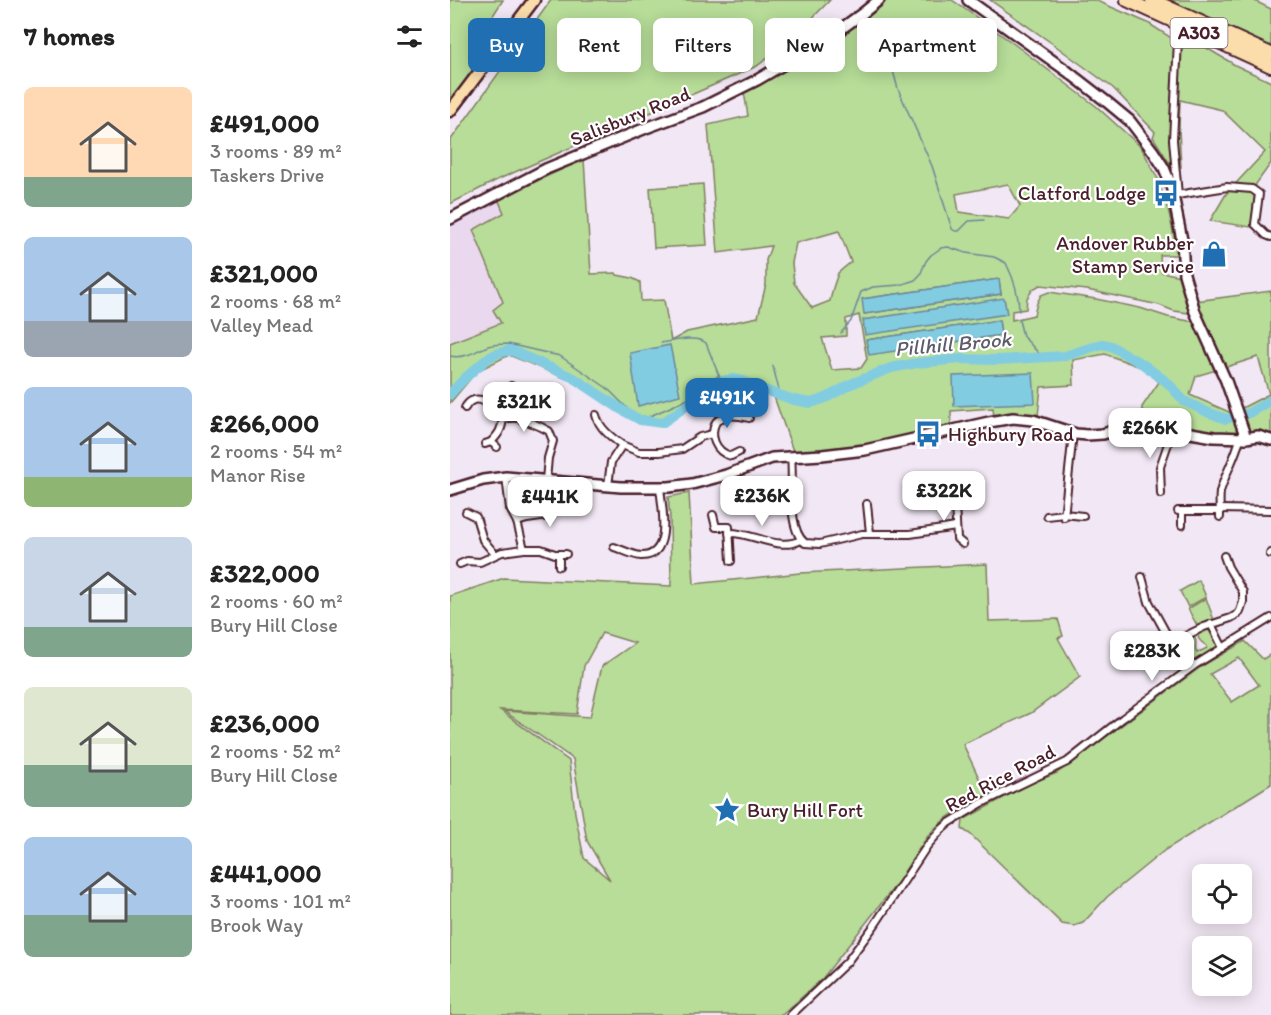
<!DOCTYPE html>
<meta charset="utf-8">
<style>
:root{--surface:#fff;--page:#f2f2f2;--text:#222;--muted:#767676;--accent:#1f6fb2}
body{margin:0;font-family:Itim,sans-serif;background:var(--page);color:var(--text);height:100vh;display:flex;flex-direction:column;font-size:22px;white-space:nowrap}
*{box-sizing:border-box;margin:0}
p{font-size:20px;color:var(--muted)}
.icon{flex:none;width:33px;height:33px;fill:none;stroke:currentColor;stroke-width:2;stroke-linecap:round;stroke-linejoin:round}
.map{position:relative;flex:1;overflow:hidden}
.side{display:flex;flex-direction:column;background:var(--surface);width:450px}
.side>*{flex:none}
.banner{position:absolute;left:18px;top:18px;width:570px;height:54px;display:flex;gap:12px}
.controls{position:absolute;left:742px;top:864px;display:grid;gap:12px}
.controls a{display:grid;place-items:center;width:60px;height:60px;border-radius:9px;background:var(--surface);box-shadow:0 3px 15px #0003;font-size:30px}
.price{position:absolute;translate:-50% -51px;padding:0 14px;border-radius:12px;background:#fff;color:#222;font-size:20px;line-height:39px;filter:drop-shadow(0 2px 3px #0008)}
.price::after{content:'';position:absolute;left:50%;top:36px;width:18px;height:14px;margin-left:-9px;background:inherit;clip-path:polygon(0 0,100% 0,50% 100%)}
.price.current{background:var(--accent);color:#fff}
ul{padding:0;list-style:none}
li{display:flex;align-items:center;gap:18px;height:150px;padding:0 24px}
li span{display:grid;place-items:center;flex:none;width:168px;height:120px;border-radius:9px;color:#555}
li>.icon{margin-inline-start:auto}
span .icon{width:72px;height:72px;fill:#fffc;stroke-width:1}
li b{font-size:26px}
h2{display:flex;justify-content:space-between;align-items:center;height:72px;padding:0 24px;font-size:26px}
.pill{padding:0 21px;border-radius:9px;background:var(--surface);box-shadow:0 3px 15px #0003;font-size:21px;line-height:54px}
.pill.current{background:var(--accent);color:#fff}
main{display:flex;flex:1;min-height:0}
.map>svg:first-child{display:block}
.built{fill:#e9d8ee}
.green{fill:#b7dd98;stroke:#807e62;stroke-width:1.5;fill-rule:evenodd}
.water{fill:#82cce2;stroke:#6c8799;stroke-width:1.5}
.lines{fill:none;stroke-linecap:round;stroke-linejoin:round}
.stream{stroke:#6c8799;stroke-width:1.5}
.river{stroke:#82cce2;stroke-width:10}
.street-casing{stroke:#4a1f2b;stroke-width:10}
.secondary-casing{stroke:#4a1f2b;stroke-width:14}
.primary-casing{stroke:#4a1f2b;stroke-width:15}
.highway-casing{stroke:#4a1f2b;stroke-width:16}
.street{stroke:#fff;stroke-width:6}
.secondary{stroke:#fff;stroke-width:9}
.primary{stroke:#fbddab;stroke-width:10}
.highway{stroke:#fbddab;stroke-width:12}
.labels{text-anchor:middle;stroke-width:4.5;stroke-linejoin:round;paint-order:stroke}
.shield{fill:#fff;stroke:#80626b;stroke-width:1.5}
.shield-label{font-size:18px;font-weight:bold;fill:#4a1f2b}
.street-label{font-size:20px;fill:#4a1f2b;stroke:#fff}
.poi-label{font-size:20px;fill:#4a1f2b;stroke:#fff;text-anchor:end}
.water-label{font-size:21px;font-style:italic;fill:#5e5c6b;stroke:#fff}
</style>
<main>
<section class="side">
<h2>7 homes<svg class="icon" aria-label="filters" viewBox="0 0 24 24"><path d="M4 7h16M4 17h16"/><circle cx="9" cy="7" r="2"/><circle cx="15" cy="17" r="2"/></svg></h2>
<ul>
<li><span style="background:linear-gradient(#ffd9b3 75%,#7fa58c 0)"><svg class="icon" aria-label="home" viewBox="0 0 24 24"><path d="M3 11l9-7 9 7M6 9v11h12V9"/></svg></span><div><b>£491,000</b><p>3 rooms · 89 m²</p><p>Taskers Drive</p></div></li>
<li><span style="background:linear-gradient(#a9c7e8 70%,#9aa5b1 0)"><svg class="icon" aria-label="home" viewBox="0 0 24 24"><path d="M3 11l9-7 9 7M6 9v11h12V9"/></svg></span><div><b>£321,000</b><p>2 rooms · 68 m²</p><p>Valley Mead</p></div></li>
<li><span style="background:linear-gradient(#a9c7e8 75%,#8fb573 0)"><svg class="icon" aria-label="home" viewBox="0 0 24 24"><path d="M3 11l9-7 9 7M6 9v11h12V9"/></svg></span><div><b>£266,000</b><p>2 rooms · 54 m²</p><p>Manor Rise</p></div></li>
<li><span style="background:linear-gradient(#c9d6e8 75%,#7fa58c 0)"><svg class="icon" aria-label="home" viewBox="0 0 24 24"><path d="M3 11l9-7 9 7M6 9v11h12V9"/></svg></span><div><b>£322,000</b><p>2 rooms · 60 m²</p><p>Bury Hill Close</p></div></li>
<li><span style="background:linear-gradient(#dfe7d0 65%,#7fa58c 0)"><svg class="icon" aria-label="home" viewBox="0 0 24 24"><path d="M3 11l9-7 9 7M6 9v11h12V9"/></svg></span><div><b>£236,000</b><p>2 rooms · 52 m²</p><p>Bury Hill Close</p></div></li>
<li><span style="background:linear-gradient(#a9c7e8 65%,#7fa58c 0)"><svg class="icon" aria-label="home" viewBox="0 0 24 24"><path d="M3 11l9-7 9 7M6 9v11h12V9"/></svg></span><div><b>£441,000</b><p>3 rooms · 101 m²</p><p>Brook Way</p></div></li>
</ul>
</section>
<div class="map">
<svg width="821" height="1015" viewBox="0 0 821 1015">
<rect width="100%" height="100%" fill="#f2e8f5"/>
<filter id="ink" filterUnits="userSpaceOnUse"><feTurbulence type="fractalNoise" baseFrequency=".0167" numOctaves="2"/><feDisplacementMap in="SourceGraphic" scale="12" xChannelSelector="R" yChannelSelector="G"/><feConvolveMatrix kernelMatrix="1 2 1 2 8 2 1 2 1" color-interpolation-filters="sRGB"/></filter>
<g filter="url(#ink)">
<!-- built -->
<polygon class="built" points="48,199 55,213 23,230 53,303 51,323 0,343 0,226"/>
<!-- green -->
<g class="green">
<polygon points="0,0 53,0 40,20 50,32 0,102"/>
<polygon points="101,0 380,0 340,41 307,66 49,179 0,204 0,141"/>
<path d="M437,0H502L560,41L646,106L691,147L698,160L708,179L719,213L728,255H710L711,272L730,276L739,313L724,311L709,305L637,290L590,285L583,289L577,298L576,309L562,311V320L584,315L587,303L591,295L599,292L646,299L690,308L718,317L744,322L766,370L746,376L740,395L784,414L790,430L788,433L771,434L692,420V407L709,382L693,368L655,354L623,360L624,385L591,387L588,416L562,414L544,418L543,408L501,411V427L409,447L343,451L323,394L276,383L213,424L190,420L124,382L59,355L27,371L0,403V343L51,323L43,310L53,302L23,230L54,213L48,199L134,159L141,274L166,273L167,275L182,278L190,282L191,301L214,300L221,341L237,332L308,317L316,284V260L321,246L268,253L258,125L298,116L294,92L381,41ZM558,184L570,206L559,219L509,212L506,194ZM389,231L401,262L388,273L383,288L380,301L362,308L344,283L342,263L346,243ZM549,279L551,294L415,314L413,299ZM409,315L417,359L411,368L382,370L372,338L396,336V319ZM549,320L551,334L416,340Z"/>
<polygon points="540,0 645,0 698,23 720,37 733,47 734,44 740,38 785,65 821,82 821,163 806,184 801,227 760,221 776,194 815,152 772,110 730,100 729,130 731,167 722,167 703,137 705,132 663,88 603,44"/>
<polygon points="713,0 803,0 821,9 821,47 796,35"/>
<polygon points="253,184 257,245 204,248 200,188"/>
<polygon points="821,291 821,434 798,432 792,408 819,394 808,357 773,368 748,312 746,301"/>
<path d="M239,493L244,584L350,573L537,564L539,621L608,619L613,636L608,638L630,677L581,713L513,744L537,795C516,805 493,817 478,836C470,847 462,860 454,872L452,877L372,979L332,1015H0V596L54,578L221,586L220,517L218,497ZM152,633L185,643L152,666L140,717L54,711L123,759L137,841L160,880L134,858L125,813L119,761L50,710L127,714L134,666Z"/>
<polygon points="749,580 756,597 738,607 730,591"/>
<polygon points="756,598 764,620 748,627 738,609"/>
<path d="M754,629L760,631L768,644L767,648L745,661L733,671L719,645C725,641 727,646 731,650L733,651L734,648L735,640L742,637L745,638C748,644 743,648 747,653L757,648V646C751,642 745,638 750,631Z"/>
<path d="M795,641L813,659L821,654V784L715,850L657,897L633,923L624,926L612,924L520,834L512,829L513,820L581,783L607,773L752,666ZM789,658L809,685L782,702L760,674Z"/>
</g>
<!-- water -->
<g class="water">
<polygon points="549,279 551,294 414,314 412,299"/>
<polygon points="554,298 557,314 415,335 413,320"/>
<polygon points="549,320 551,335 419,355 416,340"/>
<polygon points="220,345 230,395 188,406 180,353"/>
<polygon points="583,373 585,403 504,406 503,376"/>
</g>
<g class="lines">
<!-- stream -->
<g class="stream">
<polyline points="439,56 448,89 482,166 502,229 505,231 509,231 519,221 534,220"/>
<polyline points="569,320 573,336 593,358"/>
<path d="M391,333L401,321L411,292L423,287L450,285L465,280L470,275L476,261L481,255L491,248L498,247L516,253L544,257L556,263C563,277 569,295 569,311"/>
<path d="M211,343C223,341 247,335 256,343L269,376L273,381"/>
<path d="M0,356C15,359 25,351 38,346C45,344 51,344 58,344L110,356L157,388L184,415L198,417L238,399L269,375"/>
<polyline points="323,366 330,395"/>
</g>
<!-- river -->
<polyline class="river" points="0,394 15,378 38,358 46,354 60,350 124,378 172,410 190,420 212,423 273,381 283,379 293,381 305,387 344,400 361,403 376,398 401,384 441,368 467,363 511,359 548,360 615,356 652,344 661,346 694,365 718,383 734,401 757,412 776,419 799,413 821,400"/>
<!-- street casing -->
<g class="street-casing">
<g id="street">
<polyline points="728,41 723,140 728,195"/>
<polyline points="727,195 777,187 802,189 809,194 805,224 816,235 821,237"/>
<polyline points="61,386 73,395 85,393"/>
<path d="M15,408C18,402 24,398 31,400C41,402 42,415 53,418C57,419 63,417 67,418C78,421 90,426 99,431L103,441L98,458L96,480"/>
<path d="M146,415C149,428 161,437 172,445"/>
<polyline points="288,415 289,406"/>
<polyline points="67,418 73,395"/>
<path d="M41,442C49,434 52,429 53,418"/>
<polyline points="35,444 41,442 47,447"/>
<path d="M289,452L281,456C265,452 259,435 266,422C276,413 287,415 299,418"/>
<path d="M341,457C344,479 336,528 355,543L370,544L412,534H460L506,527"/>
<polyline points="56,477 60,509 67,522 74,549"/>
<polyline points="158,486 161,462 172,445 189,452 209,452 232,449 250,437 262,434"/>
<polyline points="711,494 710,467 723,429"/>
<polyline points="512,497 505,505 507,539 513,544"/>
<polyline points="417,504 420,533"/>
<polyline points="770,509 821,510"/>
<polyline points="728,511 770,511"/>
<polyline points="16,512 26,517 33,540 45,554"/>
<polyline points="263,515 266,527 279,527 281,561"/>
<polyline points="597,516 614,514 633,516"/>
<polyline points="614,517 623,433"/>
<path d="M770,517C770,509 769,500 770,492C775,473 786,457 790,438"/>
<polyline points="67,522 77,519 98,516 97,505"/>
<polyline points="732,525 732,511"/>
<path d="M279,533C303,532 328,552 351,540"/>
<path d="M164,547C173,550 182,555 191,556C223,557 212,507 210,488"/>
<polyline points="820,554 821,553"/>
<polyline points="10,564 17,561 30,562 52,552 74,549 91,549 105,554 116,554"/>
<polyline points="109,566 109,554"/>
<polyline points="692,577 699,602 716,633 721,638 729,639 754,627 781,618 788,614 790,611 793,602 793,592 778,567 774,556"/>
<polyline points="761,624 773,648"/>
<polyline points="341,1015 397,962 424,926 477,846 491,830 499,823 532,803 617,762 673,718 745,665 821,618"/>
</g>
</g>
<!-- secondary casing -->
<g class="secondary-casing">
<g id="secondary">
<polyline points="518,0 617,71 657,102 680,121 703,151 714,168 721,185 732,240 734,274 745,312 776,381 796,438"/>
<polyline points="0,219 96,169 196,128 253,107 307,80 377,39 413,13 429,0"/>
<polyline points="0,490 33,480 56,477 171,487 219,487 242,484 276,475 322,458 372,455 415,450 539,422 563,418 583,420 626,434 637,435 653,434 668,429 694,425 764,437 796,438 808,436 821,440"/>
</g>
</g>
<!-- primary casing -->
<g class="primary-casing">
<polyline id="primary" points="0,111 84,0"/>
</g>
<!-- highway casing -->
<g class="highway-casing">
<g id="highway">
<polyline points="677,0 821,66"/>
<polyline points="702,0 821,54"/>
</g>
</g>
<!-- street -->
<use href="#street" class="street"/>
<!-- secondary -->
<use href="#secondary" class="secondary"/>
<!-- primary -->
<use href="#primary" class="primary"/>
<!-- highway -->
<use href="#highway" class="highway"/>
</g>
</g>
<!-- icons -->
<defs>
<g id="bus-bare" transform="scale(2.07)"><path d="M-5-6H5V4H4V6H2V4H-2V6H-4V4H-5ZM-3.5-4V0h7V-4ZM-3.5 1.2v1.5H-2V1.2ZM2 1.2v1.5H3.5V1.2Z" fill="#1f6fb2" stroke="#fff" stroke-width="2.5" paint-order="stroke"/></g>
<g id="shop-bare" transform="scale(2.07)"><path d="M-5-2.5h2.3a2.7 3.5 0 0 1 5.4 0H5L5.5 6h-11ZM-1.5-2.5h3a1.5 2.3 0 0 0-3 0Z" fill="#1f6fb2" stroke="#fff" stroke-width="2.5" paint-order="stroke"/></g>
<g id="sight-bare" transform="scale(2.07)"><path d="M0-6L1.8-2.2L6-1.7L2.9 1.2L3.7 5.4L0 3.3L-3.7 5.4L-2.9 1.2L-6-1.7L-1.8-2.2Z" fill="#1f6fb2" stroke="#fff" stroke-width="2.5" paint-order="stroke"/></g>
</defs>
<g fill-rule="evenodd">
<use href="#bus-bare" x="716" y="193"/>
<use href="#shop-bare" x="764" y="254"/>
<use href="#bus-bare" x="478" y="434"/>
<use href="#sight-bare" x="277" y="810"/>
</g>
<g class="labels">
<!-- shield labels -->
<rect class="shield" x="720.5" y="18" width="57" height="30" rx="4.5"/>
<g class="shield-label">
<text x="749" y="39">A303</text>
</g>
<!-- street labels -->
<g class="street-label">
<text transform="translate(180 116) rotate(-22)" y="7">Salisbury Road</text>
<text transform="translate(550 778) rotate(-28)" y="7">Red Rice Road</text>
</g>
<!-- poi labels -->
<g class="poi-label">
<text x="696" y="200">Clatford Lodge</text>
<text x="744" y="250">Andover Rubber<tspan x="744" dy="23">Stamp Service</tspan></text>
<text x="498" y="441" text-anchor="start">Highbury Road</text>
<text x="297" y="817" text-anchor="start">Bury Hill Fort</text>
</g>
<!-- water labels -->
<g class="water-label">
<text transform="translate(503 344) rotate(-5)" y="7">Pillhill Brook</text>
</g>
</g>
</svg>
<div class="controls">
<a><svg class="icon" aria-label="locate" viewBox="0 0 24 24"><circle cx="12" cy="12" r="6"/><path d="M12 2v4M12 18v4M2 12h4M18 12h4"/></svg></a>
<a><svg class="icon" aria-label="layers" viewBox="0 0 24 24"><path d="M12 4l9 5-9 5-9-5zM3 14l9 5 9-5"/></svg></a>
</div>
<b class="price current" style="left:277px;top:429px">£491K</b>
<b class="price" style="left:74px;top:433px">£321K</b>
<b class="price" style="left:700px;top:459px">£266K</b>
<b class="price" style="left:494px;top:522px">£322K</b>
<b class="price" style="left:312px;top:527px">£236K</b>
<b class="price" style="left:100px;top:528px">£441K</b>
<b class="price" style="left:702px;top:682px">£283K</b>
<div class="banner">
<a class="pill current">Buy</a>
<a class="pill">Rent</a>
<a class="pill">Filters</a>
<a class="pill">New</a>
<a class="pill">Apartment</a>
</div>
</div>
</main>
